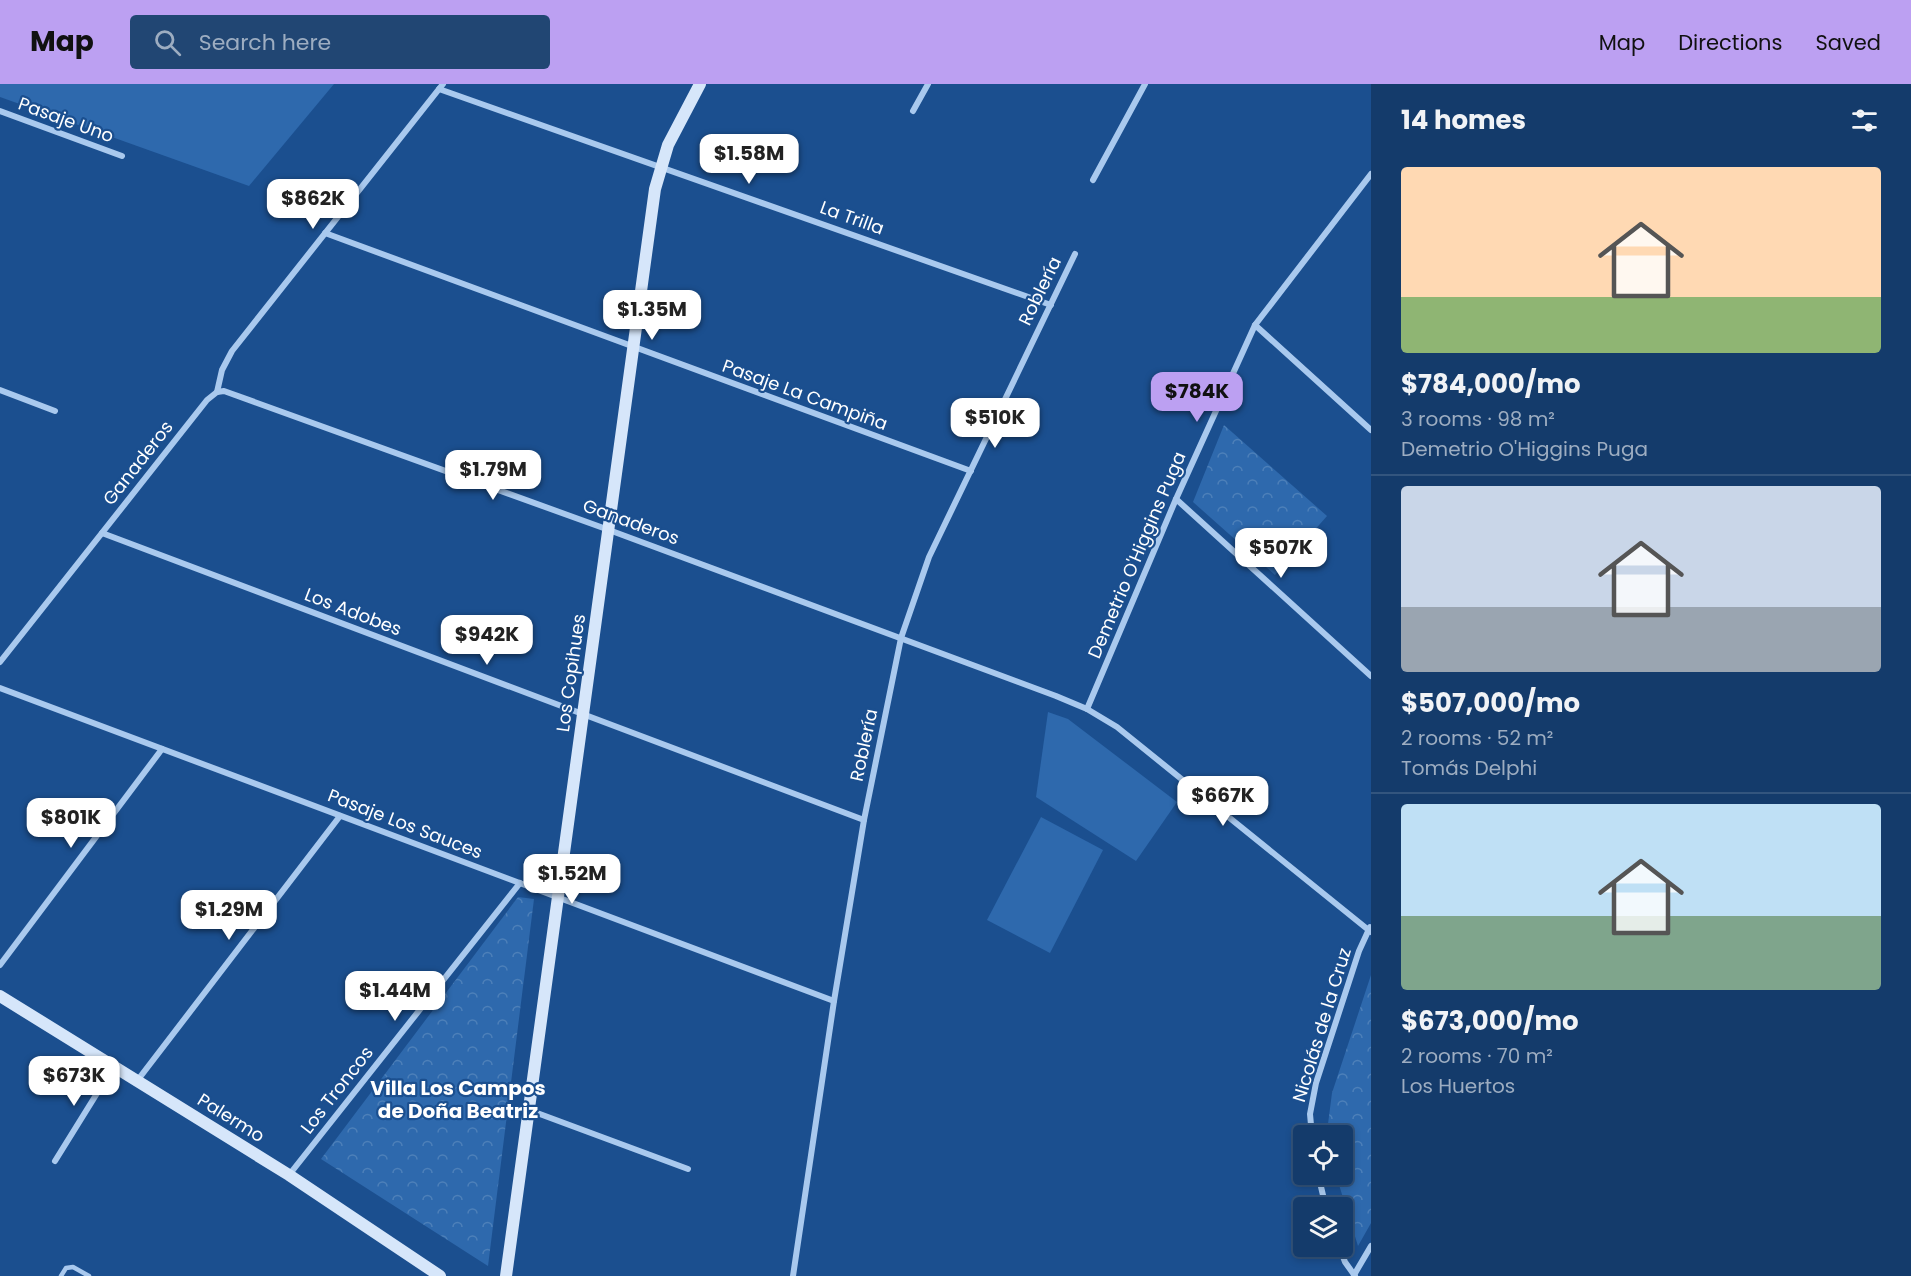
<!DOCTYPE html>
<meta charset="utf-8">
<style>
:root{--surface:#143b6b;--page:#214673;--text:#f1f3f6;--muted:#9dadc1;--line:#33557e;--accent:#bca0f2}
body{margin:0;font-family:Poppins,sans-serif;background:var(--page);color:var(--text);height:100vh;display:flex;flex-direction:column;font-size:22px;white-space:nowrap}
*{box-sizing:border-box;margin:0}
p{font-size:20px;color:var(--muted)}
.icon{flex:none;width:33px;height:33px;fill:none;stroke:currentColor;stroke-width:2;stroke-linecap:round;stroke-linejoin:round}
.map{position:relative;flex:1;overflow:hidden}
.details{display:flex;flex-direction:column;background:var(--surface);width:540px}
.details>*{flex:none}
.controls{position:absolute;left:1293px;top:1041px;display:grid;gap:12px}
.controls a{display:grid;place-items:center;width:60px;height:60px;border-radius:6px;background:var(--surface);box-shadow:0 3px 9px #0003,0 0 0 2px var(--line);font-size:30px}
.price{position:absolute;translate:-50% -51px;padding:0 14px;border-radius:12px;background:#fff;color:#222;font-size:20px;line-height:39px;filter:drop-shadow(0 2px 3px #0008)}
.price::after{content:'';position:absolute;left:50%;top:36px;width:18px;height:14px;margin-left:-9px;background:inherit;clip-path:polygon(0 0,100% 0,50% 100%)}
.price.selected{background:var(--accent);color:#111}
ul{padding:0;list-style:none}
li{display:grid;align-content:center;gap:12px;height:318px;padding:0 30px}
li+li{border-top:2px solid var(--line)}
li span{display:grid;place-items:center;height:186px;border-radius:6px;color:#555}
li>.icon{margin-inline-start:auto}
span .icon{width:108px;height:108px;fill:#fffc;stroke-width:1}
li b{font-size:26px}
h2{display:flex;justify-content:space-between;align-items:center;height:72px;padding:0 30px;font-size:26px}
header{display:flex;align-items:center;gap:36px;box-sizing:border-box;height:84px;padding:0 30px;background:var(--accent);color:#111}
header strong{font-size:28px}
nav{display:flex;gap:33px;margin-inline-start:auto;font-size:21px}
.search{width:420px;height:54px;background:var(--page);display:flex;align-items:center;gap:15px;box-sizing:border-box;padding:0 21px;border-radius:6px;color:var(--muted);font-size:22px}
main{display:flex;flex:1;min-height:0}
.map>svg:first-child{display:block}
.grass{fill:#2e69ad}
.park{fill:url(#park-crowns)}
.lines{fill:none;stroke-linecap:round;stroke-linejoin:round}
.lane{stroke:#a9c9ee;stroke-width:4.5}
.street{stroke:#a9c9ee;stroke-width:6}
.secondary{stroke:#d6e6fa;stroke-width:12}
.labels{text-anchor:middle;stroke-width:4.5;stroke-linejoin:round;paint-order:stroke}
.street-label{font-size:18px;fill:#fff;stroke:#1b4f8f}
.neighbourhood-label{font-size:20px;font-weight:bold;fill:#fff;stroke:#1b4f8f}
</style>
<header>
<strong>Map</strong>
<div class="search"><svg class="icon" aria-label="search" viewBox="0 0 24 24"><circle cx="10" cy="10" r="6"/><path d="M15 15l6 6"/></svg>Search here</div>
<nav><a>Map</a><a>Directions</a><a>Saved</a></nav>
</header>
<main>
<div class="map">
<svg width="1371" height="1192" viewBox="0 0 1371 1192">
<defs>
<pattern id="park-crowns" width="20" height="18" patternUnits="userSpaceOnUse" patternTransform="scale(1.5)"><rect width="20" height="18" fill="#2e69ad"/><path d="M2 6a3 3 0 1 1 6 0M12 15a3 3 0 1 1 6 0" fill="none" stroke="#4d80b9"/></pattern>
</defs>
<rect width="100%" height="100%" fill="#1b4f8f"/>
<!-- grass -->
<g class="grass">
<polygon points="0,0 334,0 249,102 0,13"/>
<polygon points="1048,628 1068,635 1177,718 1136,777 1036,713"/>
<polygon points="1041,733 1103,766 1050,869 987,836"/>
</g>
<!-- park -->
<g class="park">
<polygon points="1224,341 1327,432 1275,491 1193,418"/>
<polygon points="518,813 534,815 488,1182 321,1075"/>
<polygon points="1371,891 1371,1139 1358,1162 1336,1091 1342,1090 1342,1052 1330,1051 1328,1040 1332,1009"/>
</g>
<g class="lines">
<!-- lane -->
<polyline class="lane" points="61,1192 66,1184 73,1183 89,1192"/>
<!-- street -->
<g class="street">
<polyline points="439,5 1051,221"/>
<polyline points="0,27 122,72"/>
<polyline points="913,27 928,0"/>
<polyline points="1093,96 1145,0"/>
<polyline points="325,149 971,387"/>
<polyline points="1255,241 1371,346"/>
<polyline points="0,306 55,327"/>
<polyline points="217,308 222,286 232,267 443,0"/>
<polyline points="1176,415 1371,592"/>
<polyline points="102,449 864,736"/>
<polyline points="0,578 207,316 217,308 224,307 609,446 1056,612 1087,625 1117,643 1371,848"/>
<polyline points="0,604 834,917"/>
<polyline points="1087,625 1176,415 1255,241 1371,90"/>
<polyline points="0,881 162,665"/>
<polyline points="137,997 340,732"/>
<polyline points="529,1026 688,1085"/>
<polyline points="1312,1052 1310,1030 1316,999 1359,867 1370,843"/>
<polyline points="55,1077 114,982"/>
<polyline points="1318,1090 1326,1124"/>
<polyline points="289,1091 520,799"/>
<polyline points="1339,1162 1345,1178 1355,1192"/>
<polyline points="1354,1191 1371,1162"/>
<polyline points="793,1192 834,917 864,736 901,554 929,473 1075,170"/>
</g>
<!-- secondary -->
<g class="secondary">
<polyline points="0,912 289,1091 440,1192"/>
<polyline points="506,1192 655,105 668,61 700,0"/>
</g>
</g>
<g class="labels">
<!-- street labels -->
<g class="street-label">
<text transform="translate(66 36) rotate(20)" y="6">Pasaje Uno</text>
<text transform="translate(852 134) rotate(20)" y="6">La Trilla</text>
<text transform="translate(1040 207) rotate(-64)" y="6">Roblería</text>
<text transform="translate(805 311) rotate(20)" y="6">Pasaje La Campiña</text>
<text transform="translate(138 379) rotate(-52)" y="6">Ganaderos</text>
<text transform="translate(631 438) rotate(20)" y="6">Ganaderos</text>
<text transform="translate(1137 471) rotate(-67)" y="6">Demetrio O'Higgins Puga</text>
<text transform="translate(353 528) rotate(21)" y="6">Los Adobes</text>
<text transform="translate(571 589) rotate(-82)" y="6">Los Copihues</text>
<text transform="translate(864 661) rotate(-78)" y="6">Roblería</text>
<text transform="translate(405 740) rotate(21)" y="6">Pasaje Los Sauces</text>
<text transform="translate(1322 941) rotate(-73)" y="6">Nicolás de la Cruz</text>
<text transform="translate(337 1006) rotate(-52)" y="6">Los Troncos</text>
<text transform="translate(231 1034) rotate(32)" y="6">Palermo</text>
</g>
<!-- neighbourhood labels -->
<g class="neighbourhood-label">
<text x="458" y="1011">Villa Los Campos<tspan x="458" dy="23">de Doña Beatriz</tspan></text>
</g>
</g>
</svg>
<div class="controls">
<a><svg class="icon" aria-label="locate" viewBox="0 0 24 24"><circle cx="12" cy="12" r="6"/><path d="M12 2v4M12 18v4M2 12h4M18 12h4"/></svg></a>
<a><svg class="icon" aria-label="layers" viewBox="0 0 24 24"><path d="M12 4l9 5-9 5-9-5zM3 14l9 5 9-5"/></svg></a>
</div>
<b class="price" style="left:749px;top:101px">$1.58M</b>
<b class="price" style="left:313px;top:146px">$862K</b>
<b class="price" style="left:652px;top:257px">$1.35M</b>
<b class="price selected" style="left:1197px;top:339px">$784K</b>
<b class="price" style="left:995px;top:365px">$510K</b>
<b class="price" style="left:493px;top:417px">$1.79M</b>
<b class="price" style="left:1281px;top:495px">$507K</b>
<b class="price" style="left:487px;top:582px">$942K</b>
<b class="price" style="left:1223px;top:743px">$667K</b>
<b class="price" style="left:71px;top:765px">$801K</b>
<b class="price" style="left:572px;top:821px">$1.52M</b>
<b class="price" style="left:229px;top:857px">$1.29M</b>
<b class="price" style="left:395px;top:938px">$1.44M</b>
<b class="price" style="left:74px;top:1023px">$673K</b>
</div>
<section class="details">
<h2>14 homes<svg class="icon" aria-label="filters" viewBox="0 0 24 24"><path d="M4 7h16M4 17h16"/><circle cx="9" cy="7" r="2"/><circle cx="15" cy="17" r="2"/></svg></h2>
<ul>
<li><span style="background:linear-gradient(#ffd9b3 70%,#8fb573 0)"><svg class="icon" aria-label="home" viewBox="0 0 24 24"><path d="M3 11l9-7 9 7M6 9v11h12V9"/></svg></span><div><b>$784,000/mo</b><p>3 rooms · 98 m²</p><p>Demetrio O'Higgins Puga</p></div></li>
<li><span style="background:linear-gradient(#c9d6e8 65%,#9aa5b1 0)"><svg class="icon" aria-label="home" viewBox="0 0 24 24"><path d="M3 11l9-7 9 7M6 9v11h12V9"/></svg></span><div><b>$507,000/mo</b><p>2 rooms · 52 m²</p><p>Tomás Delphi</p></div></li>
<li><span style="background:linear-gradient(#bfe0f5 60%,#7fa58c 0)"><svg class="icon" aria-label="home" viewBox="0 0 24 24"><path d="M3 11l9-7 9 7M6 9v11h12V9"/></svg></span><div><b>$673,000/mo</b><p>2 rooms · 70 m²</p><p>Los Huertos</p></div></li>
</ul>
</section>
</main>
